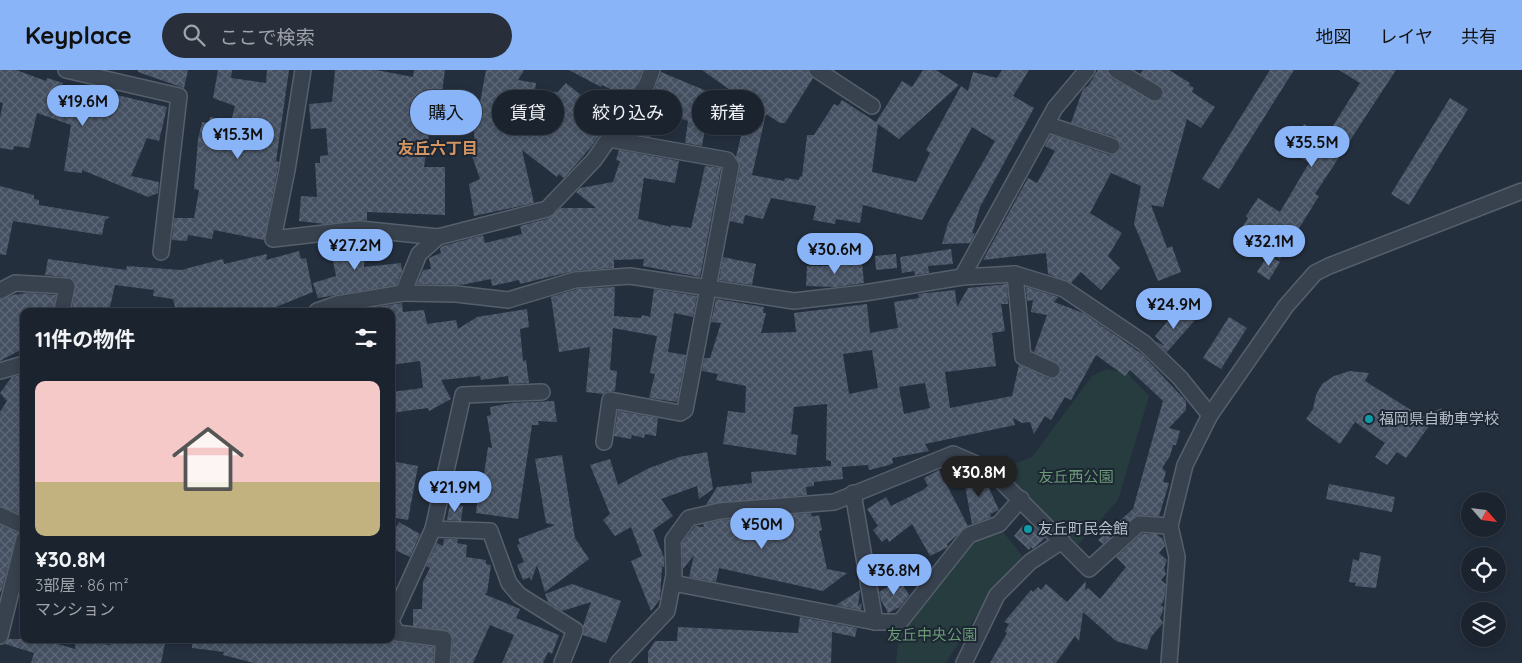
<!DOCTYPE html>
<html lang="ja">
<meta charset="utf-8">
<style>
:root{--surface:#1b232e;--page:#282f3a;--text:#f1f3f6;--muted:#a0a4aa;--line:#39404a;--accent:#8ab4f8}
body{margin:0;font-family:Quicksand,"Noto Sans JP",sans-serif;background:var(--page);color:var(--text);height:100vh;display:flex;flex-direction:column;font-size:19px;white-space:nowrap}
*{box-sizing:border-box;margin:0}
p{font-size:16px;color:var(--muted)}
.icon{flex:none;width:28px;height:28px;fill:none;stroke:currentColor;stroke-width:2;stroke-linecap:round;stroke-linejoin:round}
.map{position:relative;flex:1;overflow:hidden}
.panel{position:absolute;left:20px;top:238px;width:375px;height:335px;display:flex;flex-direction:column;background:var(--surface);border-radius:10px;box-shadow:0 2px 8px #0003,0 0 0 1px var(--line)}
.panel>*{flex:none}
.guide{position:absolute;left:410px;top:20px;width:475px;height:45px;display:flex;gap:10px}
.needle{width:32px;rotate:118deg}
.controls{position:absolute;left:1461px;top:422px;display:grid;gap:10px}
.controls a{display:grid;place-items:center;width:45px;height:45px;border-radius:50%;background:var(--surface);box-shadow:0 2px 8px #0003,0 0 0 1px var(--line);font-size:25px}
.price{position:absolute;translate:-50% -42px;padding:0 11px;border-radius:18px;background:var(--accent);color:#111;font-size:16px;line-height:32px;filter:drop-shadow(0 1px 2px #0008)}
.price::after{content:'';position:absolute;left:50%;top:30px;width:15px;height:11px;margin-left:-8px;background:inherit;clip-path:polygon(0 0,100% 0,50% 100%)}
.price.active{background:#222;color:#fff}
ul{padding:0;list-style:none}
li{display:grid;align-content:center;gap:10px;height:265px;padding:0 15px}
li+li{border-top:1px solid var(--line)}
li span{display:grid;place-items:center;height:155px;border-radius:10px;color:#555}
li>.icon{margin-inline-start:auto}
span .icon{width:90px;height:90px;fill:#fffc;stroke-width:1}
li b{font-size:21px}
h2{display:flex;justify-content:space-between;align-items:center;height:60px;padding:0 15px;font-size:21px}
.tag{padding:0 18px;border-radius:22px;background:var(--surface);box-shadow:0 2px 8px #0003,0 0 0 1px var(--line);font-size:18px;line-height:45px}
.tag.active{background:var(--accent);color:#111}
header{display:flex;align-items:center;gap:30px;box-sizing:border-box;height:70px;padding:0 25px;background:var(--accent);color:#111}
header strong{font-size:24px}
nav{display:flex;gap:28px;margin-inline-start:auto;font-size:18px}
.search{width:350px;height:45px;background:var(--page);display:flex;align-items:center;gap:12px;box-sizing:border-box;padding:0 18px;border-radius:28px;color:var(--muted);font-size:19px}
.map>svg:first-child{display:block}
.green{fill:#263c3f}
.building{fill:url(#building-cross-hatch);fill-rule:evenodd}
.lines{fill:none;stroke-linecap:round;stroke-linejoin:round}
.minor-casing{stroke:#565f6c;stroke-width:18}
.minor{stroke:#38414e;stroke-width:15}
.culture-dot{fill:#0f9aa8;stroke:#1d2633;stroke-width:2}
.labels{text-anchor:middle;stroke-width:4;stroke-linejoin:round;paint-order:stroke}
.poi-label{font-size:15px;fill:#b4bcc9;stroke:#1d2633;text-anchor:start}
.park-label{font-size:15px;fill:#6b9a76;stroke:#1d2633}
.neighbourhood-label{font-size:16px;font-weight:bold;fill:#d59563;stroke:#1d2633}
</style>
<header>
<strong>Keyplace</strong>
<div class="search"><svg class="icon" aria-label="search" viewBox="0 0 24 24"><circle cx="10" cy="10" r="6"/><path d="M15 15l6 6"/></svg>ここで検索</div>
<nav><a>地図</a><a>レイヤ</a><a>共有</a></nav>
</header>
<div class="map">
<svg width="1522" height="593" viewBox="0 0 1522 593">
<defs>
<pattern id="building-cross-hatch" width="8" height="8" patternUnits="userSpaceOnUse" patternTransform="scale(1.25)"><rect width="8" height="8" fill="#455162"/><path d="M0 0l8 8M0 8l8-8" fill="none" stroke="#5d6877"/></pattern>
</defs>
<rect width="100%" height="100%" fill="#242f3e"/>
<!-- green -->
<g class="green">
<polygon points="1107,299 1128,304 1149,326 1118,430 1078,475 1008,411 1006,404 1011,395 1032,387 1092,306"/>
<polygon points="1000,458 1024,488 996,515 946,593 896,593 899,564 935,512 972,469"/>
</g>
<!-- building -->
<g class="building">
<polygon points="0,0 16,0 46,11 47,8 63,13 61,18 115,36 117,25 167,37 159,71 147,68 131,106 159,112 158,123 148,127 82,100 82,103 64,101 71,55 37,43 29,78 14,76 13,80 0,78 0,48 3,33 0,32"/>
<polygon points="138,0 188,0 184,18 138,2"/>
<polygon points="218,0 232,0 231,8 266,13 267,0 289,0 276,91 279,92 264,170 214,160 212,169 188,165 187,171 172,170 174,148 194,148 199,120 194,119 198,69 202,52 209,53 210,47 231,51 235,36 213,28"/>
<polygon points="335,0 376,0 413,7 414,0 445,0 439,44 432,44 424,97 445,97 445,145 367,142 367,150 325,154 299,151 301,126 317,127 315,93 320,93 320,86 328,85 326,58 311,59 309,34 332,32"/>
<polygon points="486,0 524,0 518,10 536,13 530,52 555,21 557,23 566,13 582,26 577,35 605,58 591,77 564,108 559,104 557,107 522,80 534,133 474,146 469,114 480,109 471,83 474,82 472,75 476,74 474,67 475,38 479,38"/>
<polygon points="569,0 642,0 639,10 627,27 602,15 601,17"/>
<polygon points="702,0 808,0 813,8 785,53 780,53 766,44 752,105 784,111 785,108 799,110 800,106 802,107 807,65 814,65 834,34 838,36 842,30 876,52 902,11 912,17 923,0 936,0 959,15 899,69 878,54 872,102 916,112 930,83 926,80 961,16 968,21 973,2 997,8 1002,0 1029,0 1013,26 1034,38 980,137 972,164 975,163 970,173 942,174 948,153 995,71 972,57 922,150 863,135 860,153 836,149 835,154 813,150 816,136 771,128 763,149 745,145 743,154 730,151 740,98 736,87 741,66 705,59 702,76 685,73 688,51 656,40 650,67 632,64 635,48 655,19 661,2 740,35 743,29"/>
<polygon points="1098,0 1107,0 1111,8 1155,32 1163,28 1163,19 1140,4 1143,0 1169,0 1190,13 1189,15 1194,18 1192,22 1215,37 1201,58 1187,49 1163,137 1151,135 1167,178 1172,176 1181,202 1158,211 1134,154 1141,116 1111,103 1090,143 1122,163 1108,186 1120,198 1101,220 1081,202 1071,213 1048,204 1046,183 983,190 1028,108 1037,113 1055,81 1045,76 1051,65 1109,85 1114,85 1121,79 1121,74 1115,67 1071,53 1083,19 1088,16"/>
<polygon points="1270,0 1294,0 1219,119 1202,109"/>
<polygon points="1339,0 1396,0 1315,124 1319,126 1280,189 1261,174 1253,183 1234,170 1248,148 1246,146 1258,128 1280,142 1309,93 1288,79 1304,54 1326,67 1360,13"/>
<polygon points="1450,28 1468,39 1409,135 1391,124"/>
<polygon points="619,80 679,91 675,113 644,108 638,149 671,157 671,155 691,158 705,96 721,98 700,207 643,196 644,189 614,190 614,198 574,201 520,214 519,210 492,216 491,209 461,215 417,214 423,200 431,199 429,188 441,183 440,178 443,176 483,165 485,173 522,164 520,156 550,148 561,138 596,138 576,122 580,118 613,112 620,91 616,90"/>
<polygon points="0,116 34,125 34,129 39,130 39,135 110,147 105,150 102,165 13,151 6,185 0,184"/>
<polygon points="360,168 365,169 364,197 401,193 402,201 396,215 318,228 313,213 336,206 329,172"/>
<polygon points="951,179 953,194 928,196 929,203 915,205 914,201 902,203 900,187"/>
<polygon points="299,181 301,189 306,188 313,222 266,241 176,241 173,229 153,226 154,220 115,215 109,241 72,241 75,212 68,207 45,205 48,189 126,200 127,196 181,200 223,189 224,194 267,184 266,190"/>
<polygon points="896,184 897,198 876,200 875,186"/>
<polygon points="1268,185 1280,192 1269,210 1257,202"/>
<polygon points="723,187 756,194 752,215 719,210"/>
<polygon points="862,192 864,213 836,217 806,216 807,196 838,196 838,193"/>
<path d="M1007,214L1008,234H1001L1005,261L992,263L996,296L945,302L950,338L1012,326L1019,295L1049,309L1058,307L1061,300L1059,294L1034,282L1047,245L1031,242L1033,230L1027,231L1026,217L1058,227L1054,232L1083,243L1142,284L1186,331V340L1169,358L1180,361L1176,375H1173L1170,386L1162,398L1166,402L1163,412L1169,413L1159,446L1136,445L1103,474L1098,470L1133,439L1163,331L1130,300L1125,306L1096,285L1071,330L1065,327L1051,350L1045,346L1034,364L1030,352L1022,353L1013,348L1015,355L925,374L929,381L892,388L893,393L889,395L869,400L868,395L842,397L843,409L814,412V416L806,417L807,425L706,435L717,417L752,413L751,402L831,396V391L826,390L827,334L794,337L791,364L798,365L796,385L723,374L728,341L745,343L746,316L716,310L718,304L702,301L704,288H710L721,253L711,252L716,229L764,237L763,243H766L761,263L796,262L794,243L867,234L870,263L898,258L894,232L919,228L918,224L955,220L957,237L968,218ZM872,280L878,318L849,324L843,284ZM925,313L930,338L904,344L899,317Z"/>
<polygon points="615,217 614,246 641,248 642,245 650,247 654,219 697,226 693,247 674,243 668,282 686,285 677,332 649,328 655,304 650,303 657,266 613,258 610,300 617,301 615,321 607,321 603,324 586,322 590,277 559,282 551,227 577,219"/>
<polygon points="28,223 56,225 53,241 24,241 24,278 0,291 0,230 13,225"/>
<polygon points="402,233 403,242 424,240 427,254 456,250 458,259 477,247 527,239 529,257 520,259 523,291 526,290 529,313 509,314 508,306 481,310 480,306 441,310 451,329 429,341 428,338 391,343 391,322 423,318 420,291 391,295 391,241 351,241"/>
<polygon points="1183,239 1195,250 1167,282 1156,272 1165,276 1155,266 1173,245 1176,248"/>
<polygon points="1229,247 1247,258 1221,299 1203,288"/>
<polygon points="1350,301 1369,303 1365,311 1422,347 1442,338 1406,388 1397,382 1387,395 1375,387 1385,373 1355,352 1340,374 1306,349 1313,339 1316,325 1322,314 1334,306"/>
<polygon points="24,304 24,444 23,445 0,436 0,342 7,331 0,323 12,307"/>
<polygon points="554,331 557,352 538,351 539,355 532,355 518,449 476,443 479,418 482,418 488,377 492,378 487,346 491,345 490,337 511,333"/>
<polygon points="618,341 658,348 656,366 645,364 644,368 632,365 631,369 614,366"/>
<polygon points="707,382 713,419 699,429 697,416 661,429 673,446 653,460 664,488 664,497 662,496 660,529 651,541 631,491 642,486 631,457 615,466 603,450 610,444 590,395 610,389 618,415 647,399 679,387"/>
<polygon points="562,385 575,468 589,489 545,522 537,495 531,511 530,507 523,510 517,495 524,492 517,475 520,474 518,469 555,455 546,453 535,389"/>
<polygon points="391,391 418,396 408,450 391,447"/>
<polygon points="962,399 977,404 985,417 988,416 999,440 990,444 991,447 972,454"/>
<polygon points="939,400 968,456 947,474 948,477 930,486 912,454 889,472 887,468 882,472 873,460 878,456 867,439 886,427 891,436 923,420 928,416 924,408"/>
<polygon points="1329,414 1395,427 1392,442 1326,429"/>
<polygon points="450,434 463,436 461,451 447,450"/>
<polygon points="811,443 812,447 819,445 822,460 819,461 827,499 847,503 823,521 719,498 716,512 689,507 694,485 683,499 682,473 695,456 704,457 703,454 721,450"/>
<polygon points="399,452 420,464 410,487 391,478 391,466"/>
<polygon points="1024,454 1030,454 1045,468 1033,479 1031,477 1029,480 1014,466"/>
<polygon points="0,455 17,463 1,522 0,521"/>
<polygon points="1142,464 1156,464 1163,469 1165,476 1159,483 1167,490 1164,498 1166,504 1161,510 1166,514 1164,530 1161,535 1164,538 1160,548 1163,553 1151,567 1147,580 1116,571 1083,542 1079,571 1075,566 1056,593 990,593 1007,563 1005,561 1009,554 1004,552 1031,520 1033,522 1038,517 1041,520 1046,514 1067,532 1086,511 1085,520 1088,518 1100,529 1126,497 1116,487"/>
<polygon points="444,469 458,469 457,473 467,475 466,487 486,490 486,494 491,495 487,523 484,524 520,539 516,548 559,565 552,584 548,582 543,593 502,593 514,565 490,555 473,593 451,593 453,569 450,562 413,556 413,539 422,539 423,512 430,498 426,496 437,473 443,476"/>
<polygon points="1360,482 1381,486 1376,518 1355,516 1356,513 1349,512 1353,489 1359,491"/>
<polygon points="921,485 930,499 911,510 905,500 905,494"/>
<polygon points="900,510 909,525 900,537 888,543 881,530 879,522"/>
<polygon points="572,514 621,531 606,573 583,565 583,556 591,532 562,541 548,532 545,524"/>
<polygon points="860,520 858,536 862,533 861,540 836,535"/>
<polygon points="800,547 857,558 855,567 832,562 831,593 648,593 648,582 655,571 677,571 678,557 798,563"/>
<polygon points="9,569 41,569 75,579 76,571 110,575 111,569 137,569 165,573 161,593 31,593 34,583 5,574"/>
<polygon points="192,569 390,569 396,572 434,577 433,593 254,593 223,585 224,582 192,578"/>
</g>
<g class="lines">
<!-- minor casing -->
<g class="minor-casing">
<g id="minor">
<polyline points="66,0 179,26 161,182"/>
<polyline points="303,0 287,100 273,169 360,159 438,167 547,139 594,90 647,14 652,0"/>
<polyline points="817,0 872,36"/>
<polyline points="1116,0 1155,23"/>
<polyline points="1046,54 1112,76"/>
<polyline points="1015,204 1023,287 1052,300"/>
<polyline points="962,207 1055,38 1087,0"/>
<polyline points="0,221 15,213 67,216 62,241"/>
<polyline points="403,223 456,224 508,230 575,210 630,206 794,231 864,223 962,207 1015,204 1064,219 1144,273 1180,308 1210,345"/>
<polyline points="317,241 337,234 403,223 419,184 438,167"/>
<polyline points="0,301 24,294"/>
<polyline points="542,322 463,325 433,459 490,461 509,513 519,525 575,560 562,593"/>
<polyline points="604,372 610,330 680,343 685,340 731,96 727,90 609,69"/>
<polyline points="853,423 875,552"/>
<polyline points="0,445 24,456"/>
<polyline points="673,513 875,552 900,552 969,465 999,454 1021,429"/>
<polyline points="391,551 433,459"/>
<polyline points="391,552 397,563 444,569 442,593"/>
<polyline points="0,566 24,469"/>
<polyline points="618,593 667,541 674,505 673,470 689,448 720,441 834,432 953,384 990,400 1089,499 1139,454 1170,456"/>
<polyline points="964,593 997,525 1030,492 1062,471"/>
<polyline points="1169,593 1177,487 1170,456 1185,395 1210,345 1286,236 1315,203 1329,196 1522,121"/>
</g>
</g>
<!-- minor -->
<use href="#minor" class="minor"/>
</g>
<!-- markers -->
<g class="culture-dot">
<circle cx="1369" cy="349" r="5"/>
<circle cx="1028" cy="459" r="5"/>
</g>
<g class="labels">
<!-- poi labels -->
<g class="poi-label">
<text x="1379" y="354">福岡県自動車学校</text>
<text x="1038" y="464">友丘町民会館</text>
</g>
<!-- park labels -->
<g class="park-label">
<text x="1076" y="412">友丘西公園</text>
<text x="932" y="570">友丘中央公園</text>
</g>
<!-- neighbourhood labels -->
<g class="neighbourhood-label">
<text x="438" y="84">友丘六丁目</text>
</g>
</g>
</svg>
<div class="controls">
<a><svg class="needle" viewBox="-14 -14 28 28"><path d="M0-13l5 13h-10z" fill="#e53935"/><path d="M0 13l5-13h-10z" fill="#a0a4aa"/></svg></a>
<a><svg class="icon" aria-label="locate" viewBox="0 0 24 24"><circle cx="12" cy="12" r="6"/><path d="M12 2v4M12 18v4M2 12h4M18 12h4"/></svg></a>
<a><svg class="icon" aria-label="layers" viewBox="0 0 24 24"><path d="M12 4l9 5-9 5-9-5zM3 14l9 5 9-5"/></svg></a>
</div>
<b class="price" style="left:83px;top:57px">¥19.6M</b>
<b class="price" style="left:238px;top:90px">¥15.3M</b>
<b class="price" style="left:1312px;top:98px">¥35.5M</b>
<b class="price" style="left:1269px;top:197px">¥32.1M</b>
<b class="price" style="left:355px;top:201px">¥27.2M</b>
<b class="price" style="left:835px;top:205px">¥30.6M</b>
<b class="price" style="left:1174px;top:260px">¥24.9M</b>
<b class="price active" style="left:979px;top:428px">¥30.8M</b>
<b class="price" style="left:455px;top:443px">¥21.9M</b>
<b class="price" style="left:762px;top:480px">¥50M</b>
<b class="price" style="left:894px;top:526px">¥36.8M</b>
<div class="guide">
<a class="tag active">購入</a>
<a class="tag">賃貸</a>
<a class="tag">絞り込み</a>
<a class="tag">新着</a>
</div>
<section class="panel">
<h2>11件の物件<svg class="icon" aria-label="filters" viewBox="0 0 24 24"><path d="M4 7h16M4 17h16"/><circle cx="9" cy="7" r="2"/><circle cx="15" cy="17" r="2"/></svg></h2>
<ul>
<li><span style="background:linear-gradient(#f6c9c9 65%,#c2b280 0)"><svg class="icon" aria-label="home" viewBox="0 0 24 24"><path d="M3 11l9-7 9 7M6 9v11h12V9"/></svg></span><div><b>¥30.8M</b><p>3部屋 · 86 m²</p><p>マンション</p></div></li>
</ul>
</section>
</div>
